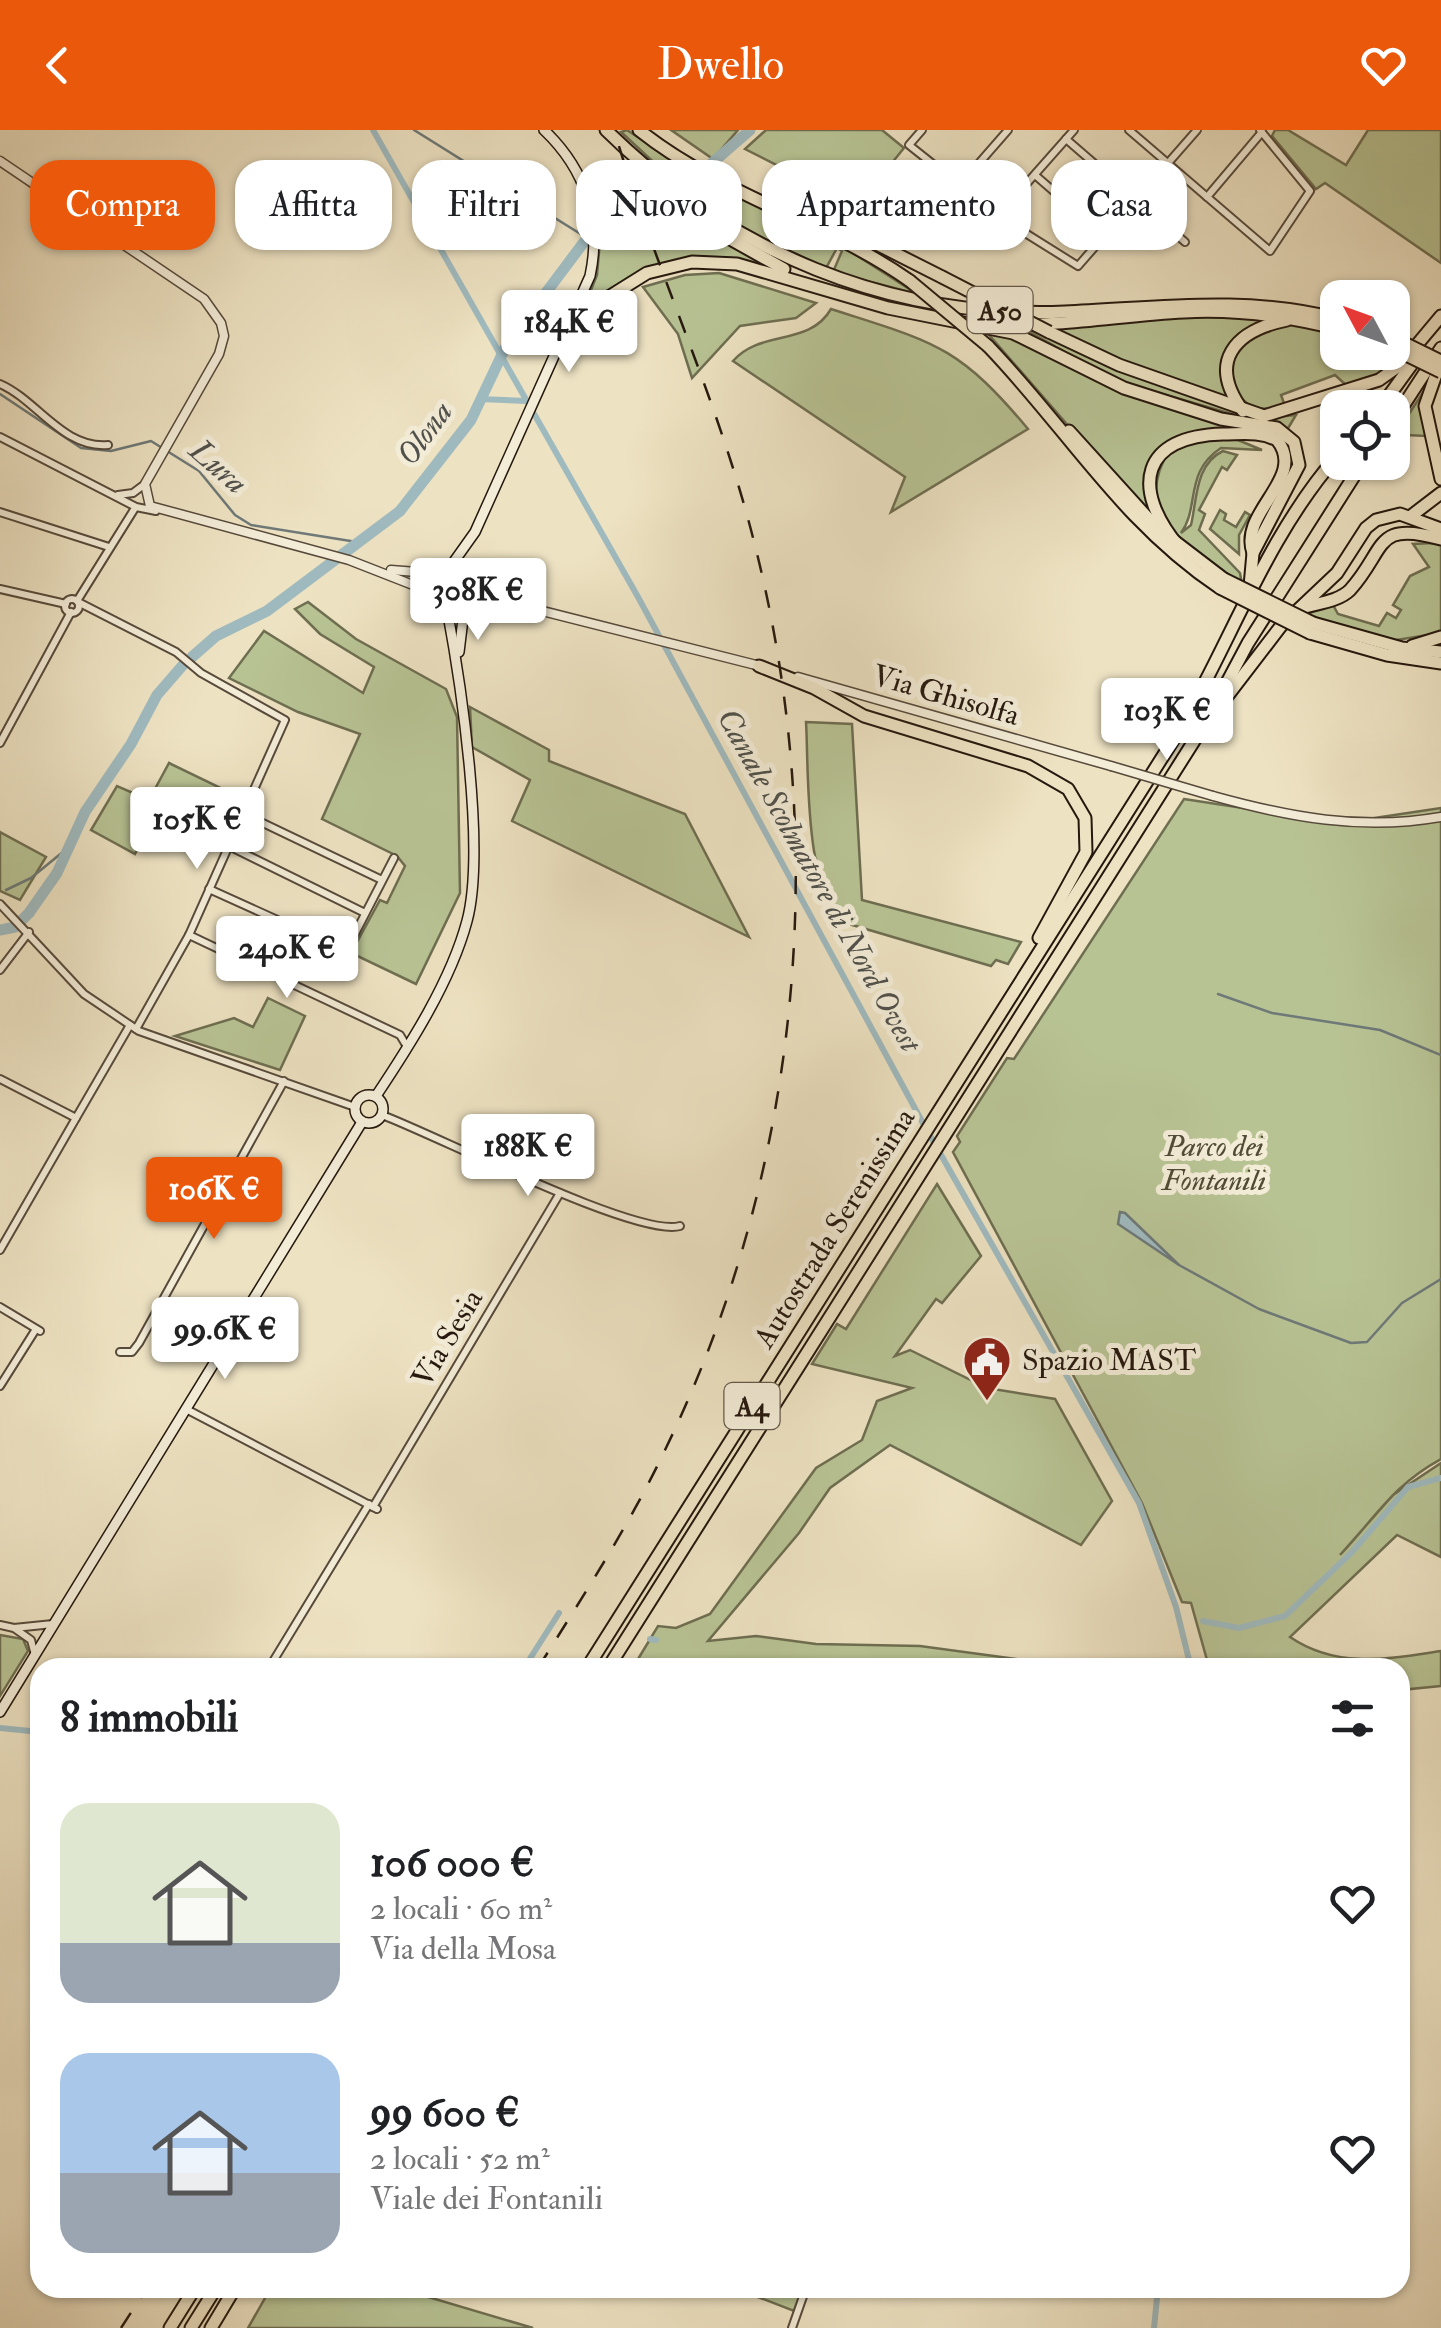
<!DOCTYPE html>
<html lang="it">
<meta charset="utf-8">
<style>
:root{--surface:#fff;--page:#f6f6f6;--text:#202124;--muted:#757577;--accent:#ea580c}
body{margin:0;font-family:"IM FELL Double Pica",serif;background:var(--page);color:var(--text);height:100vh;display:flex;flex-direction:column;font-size:38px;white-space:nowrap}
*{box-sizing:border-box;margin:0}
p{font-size:32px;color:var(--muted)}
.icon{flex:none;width:55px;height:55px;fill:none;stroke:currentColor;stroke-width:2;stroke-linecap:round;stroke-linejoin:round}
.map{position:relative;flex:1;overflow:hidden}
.drawer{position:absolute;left:30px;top:1528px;width:1380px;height:640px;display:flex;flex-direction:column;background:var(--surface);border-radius:30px;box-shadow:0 2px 8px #0004}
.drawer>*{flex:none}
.top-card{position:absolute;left:30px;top:30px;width:1382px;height:90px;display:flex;gap:20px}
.needle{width:65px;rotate:311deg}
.controls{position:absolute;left:1320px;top:150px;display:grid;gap:20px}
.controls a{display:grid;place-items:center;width:90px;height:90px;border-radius:20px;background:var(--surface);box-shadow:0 2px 8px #0004;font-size:50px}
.price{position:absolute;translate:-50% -85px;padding:0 22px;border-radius:10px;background:#fff;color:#222;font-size:32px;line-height:65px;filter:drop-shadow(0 2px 5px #0008)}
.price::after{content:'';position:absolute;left:50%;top:60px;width:30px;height:22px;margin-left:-15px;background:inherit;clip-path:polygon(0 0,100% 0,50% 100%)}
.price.on{background:var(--accent);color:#fff}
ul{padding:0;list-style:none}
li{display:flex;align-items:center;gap:30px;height:250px;padding:0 30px}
li span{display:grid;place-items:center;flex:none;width:280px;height:200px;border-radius:30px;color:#555}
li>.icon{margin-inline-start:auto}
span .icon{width:120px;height:120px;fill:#fffc;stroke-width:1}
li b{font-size:42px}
h2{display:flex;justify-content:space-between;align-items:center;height:120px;padding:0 30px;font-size:42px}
.tag{padding:0 35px;border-radius:30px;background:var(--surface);box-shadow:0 2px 8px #0004;font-size:35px;line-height:90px}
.tag.on{background:var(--accent);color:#fff}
header{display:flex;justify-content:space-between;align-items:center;height:130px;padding:0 30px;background:var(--accent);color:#fff;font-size:45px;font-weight:600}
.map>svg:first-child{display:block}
.green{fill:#b8c394;stroke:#6e6e51;stroke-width:2.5}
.water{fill:#9fbabf;stroke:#6e7978;stroke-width:2.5}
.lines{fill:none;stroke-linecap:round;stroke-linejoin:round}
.stream{stroke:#6e7978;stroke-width:2.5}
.canal{stroke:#9fbabf;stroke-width:6}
.river{stroke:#9fbabf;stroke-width:11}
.minor-casing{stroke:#574a3b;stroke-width:10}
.tertiary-casing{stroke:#574a3b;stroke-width:11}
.secondary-casing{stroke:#25180e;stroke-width:12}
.motorway-casing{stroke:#25180e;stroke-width:15}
.minor{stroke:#f3ecd7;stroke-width:6}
.tertiary{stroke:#f3ecd7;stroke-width:8}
.secondary{stroke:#f3ecd7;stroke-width:9}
.motorway{stroke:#ede2c2;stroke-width:11}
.rail{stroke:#25180e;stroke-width:2.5;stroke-dasharray:18 18;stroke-linecap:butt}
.tertiary-bridge-casing{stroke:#574a3b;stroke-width:11;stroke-linecap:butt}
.motorway-bridge-casing{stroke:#25180e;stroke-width:15;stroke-linecap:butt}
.tertiary-bridge{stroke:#f3ecd7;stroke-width:8}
.motorway-bridge{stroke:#ede2c2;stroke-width:11}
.labels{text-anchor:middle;stroke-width:10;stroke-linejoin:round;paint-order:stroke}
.shield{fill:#f3ecd7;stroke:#63584a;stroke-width:2.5}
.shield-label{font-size:28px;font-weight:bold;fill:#25180e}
.street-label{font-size:30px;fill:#25180e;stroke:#f3ecd7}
.park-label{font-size:30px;font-style:italic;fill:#514b36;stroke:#f3ecd7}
.poi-label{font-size:30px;fill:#25180e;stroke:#f3ecd7;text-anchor:start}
.water-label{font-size:32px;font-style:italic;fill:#50514c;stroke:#f3ecd7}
</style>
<header><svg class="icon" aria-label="back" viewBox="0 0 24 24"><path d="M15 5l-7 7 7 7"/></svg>Dwello<svg class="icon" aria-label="heart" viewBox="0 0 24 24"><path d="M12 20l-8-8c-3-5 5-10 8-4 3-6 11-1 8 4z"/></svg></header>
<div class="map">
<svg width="1441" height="2198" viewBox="0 0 1441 2198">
<rect width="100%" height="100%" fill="#ede2c2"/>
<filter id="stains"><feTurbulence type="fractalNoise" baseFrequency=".002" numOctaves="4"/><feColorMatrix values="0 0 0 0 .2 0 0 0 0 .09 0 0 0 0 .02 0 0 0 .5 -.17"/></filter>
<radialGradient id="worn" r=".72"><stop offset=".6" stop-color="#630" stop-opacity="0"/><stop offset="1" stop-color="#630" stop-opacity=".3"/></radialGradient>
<!-- green -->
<g class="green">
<polygon points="627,0 692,43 677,54 621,2"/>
<polygon points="671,0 738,0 713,29"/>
<polygon points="766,0 882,0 904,18 857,76 745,19"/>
<polygon points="1275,0 1288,0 1346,35 1368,0 1441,0 1441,133 1325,53 1316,59 1272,6"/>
<polygon points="702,49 831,109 917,164 833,142 842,121 837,118 826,138 740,98 685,61"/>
<path d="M667,73L768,138C676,118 662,140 583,180L597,145L601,100Z"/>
<polygon points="719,143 816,173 796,188 740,196 692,248 678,204 643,157 685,145"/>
<path d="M831,179C933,212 957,214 1028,299L891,382L905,347L733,231C761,199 809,217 831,179Z"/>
<polygon points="1209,184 1273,188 1230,217 1230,269 1089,219 1051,198"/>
<path d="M1290,194L1337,202L1338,222H1393L1400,226L1378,245L1347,256L1335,245L1281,265L1285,276C1245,287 1232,265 1231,229L1253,204Z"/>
<polygon points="1023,198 1036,200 1256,289 1296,285 1287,300 1114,250"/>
<polygon points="984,199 1025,212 1096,250 1286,307 1290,318 1282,307 1181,305 1153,329 1156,388 1126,362"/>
<polygon points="1424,261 1426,306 1406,305 1393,318 1393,308"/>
<path d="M1212,308L1238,310L1262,320L1221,318C1184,342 1200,377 1181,403L1191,395C1197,370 1195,334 1223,321L1237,325L1227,340L1222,337L1199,380L1205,384L1199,400L1240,443L1242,454C1191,421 1127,387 1170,319Z"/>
<polygon points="1220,380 1226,384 1224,390 1236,397 1245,382 1250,385 1239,405 1239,424 1210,399"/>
<polygon points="1433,413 1441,415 1441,503 1390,511 1303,485 1333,475 1338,484 1379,496 1387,483 1396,488 1401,480 1393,475 1410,446 1429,437 1413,414"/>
<polygon points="308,472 356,509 446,559 457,587 460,763 416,854 351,823 380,770 387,773 405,736 397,726 322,689 360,604 298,582 229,548 264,501 363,563 374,537 320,504 295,479"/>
<polygon points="470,577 549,620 549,631 685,684 749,807 512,691 530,650 472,617"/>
<path d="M806,592L852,594L862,770L1021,812L1008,834L996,830L991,836L849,794C803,769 809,640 806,592Z"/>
<polygon points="169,633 227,661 210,699 159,676 135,724 91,700 117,656 149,670"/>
<path d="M1184,669L1341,693L1441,678V1329C1393,1355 1376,1387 1340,1425L1393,1365L1441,1333V1427L1397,1405L1290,1507C1337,1539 1387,1529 1441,1521V1556L1400,1560V1538L1209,1537L1191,1473L1182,1472L1142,1373L953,1022L960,1012L957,1006L1007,928L1014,929Z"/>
<polygon points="0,702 46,727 20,770 0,761"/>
<polygon points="268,868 305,886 280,940 175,906 234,888 253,897"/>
<polygon points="937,1054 981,1126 942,1173 936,1169 895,1226 910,1220 987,1258 1055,1269 1112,1371 1081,1415 890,1315 830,1358 799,1403 708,1511 756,1506 816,1514 920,1516 1075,1537 635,1534 658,1496 676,1498 710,1484 816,1338 862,1310 877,1271 912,1258 812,1234 837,1194 846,1199"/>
<polygon points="0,1505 23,1509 28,1521 0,1566"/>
<polygon points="304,2158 398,2158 533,2198 248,2198 269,2161 301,2166"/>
<polygon points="735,2158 803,2158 794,2181"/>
</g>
<!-- water -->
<polygon class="water" points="1120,1082 1125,1083 1179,1135 1118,1094"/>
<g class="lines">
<!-- stream -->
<g class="stream">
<polyline points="414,0 587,108"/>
<polyline points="0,264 81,318 111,321 151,311 199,341 235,385 251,395 363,413"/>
<polyline points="6,760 31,748 64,721"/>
<polyline points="1218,864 1272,883 1380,900 1441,925"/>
<polyline points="1179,1135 1259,1179 1351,1213 1367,1212 1402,1173 1441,1149"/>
</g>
<!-- canal -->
<g class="canal">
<polyline points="373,0 638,467 924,995 1139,1373 1176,1477 1191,1538"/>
<polyline points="479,269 527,271"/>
<polyline points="1203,1491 1239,1498 1285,1486 1352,1422 1408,1357 1441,1348"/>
<polyline points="650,1509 656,1510"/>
<polyline points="524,1538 559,1483"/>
<polyline points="0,1598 40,1602"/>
<polyline points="1154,2198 1158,2158"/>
</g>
<!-- river -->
<g class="river">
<polyline points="192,527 216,506 267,481 400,381 471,290 506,216 587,108 608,90 653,74 688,54 750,0"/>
<polyline points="0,800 15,797 29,783 57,743 85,682 131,614 157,565 183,535"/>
</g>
<!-- minor casing -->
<g class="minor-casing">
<g id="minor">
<polyline points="922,0 909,15 998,86 1078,136 1197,0"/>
<polyline points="1129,0 1270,121 1310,61 1260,0"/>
<polyline points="1066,9 1185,112"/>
<polyline points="1035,45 1105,106"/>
<polyline points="960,55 1008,0"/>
<polyline points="1207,67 1262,2"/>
<polyline points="998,86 1074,0"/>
<path d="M0,254C37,270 63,319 108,315"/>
<polyline points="0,307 136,377 156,381"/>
<polyline points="118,365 133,363 145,354"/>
<polyline points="0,382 109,417"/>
<polyline points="0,459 66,474"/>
<circle cx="72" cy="476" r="7"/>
<polyline points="77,471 135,378"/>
<polyline points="78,472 176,522 201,543 285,590 189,805 136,899"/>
<polyline points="0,613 71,482"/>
<polyline points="244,684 382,750"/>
<polyline points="229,716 365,783"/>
<polyline points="209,759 346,821 394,728"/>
<polyline points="0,774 84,864 139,901 355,977"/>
<polyline points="189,805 400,905 406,915"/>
<polyline points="0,840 29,802"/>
<polyline points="0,949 76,988 130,895"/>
<path d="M382,985C436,1005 637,1108 680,1096"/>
<polyline points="0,1120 76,988"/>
<polyline points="0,1177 40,1201"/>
<polyline points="120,1222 132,1222 139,1213 284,951"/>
<polyline points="0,1256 36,1199"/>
<polyline points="186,1279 377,1379"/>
<polyline points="373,1377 560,1063"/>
<polyline points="0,1495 14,1498"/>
<polyline points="35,1525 31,1510 14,1498 53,1494"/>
<polyline points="269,1538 369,1374"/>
<polyline points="792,2198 806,2158"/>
</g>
</g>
<!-- tertiary casing -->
<g class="tertiary-casing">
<g id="tertiary">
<polyline points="0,31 204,169 221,193 224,206 219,224 145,354 150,376 349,430 436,464"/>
<polyline points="391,440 442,444"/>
<polyline points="480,460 499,470 760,536"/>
<polyline points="475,474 499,470"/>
<polyline points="798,547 1111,636"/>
<path d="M1213,666C1289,687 1361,701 1441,687"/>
</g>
</g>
<!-- secondary casing -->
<g class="secondary-casing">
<g id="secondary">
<circle cx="457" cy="460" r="22"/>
<path d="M448,440L475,402L590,146C602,90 586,40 544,0"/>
<polyline points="459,522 464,481"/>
<circle cx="369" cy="979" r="14"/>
<path d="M376,966C410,915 451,851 467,791C486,720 461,554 447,479"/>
<polyline points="0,1582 362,992"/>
</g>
</g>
<!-- motorway casing -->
<g class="motorway-casing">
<g id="motorway">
<path d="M606,0C730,122 889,189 1065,182C1159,178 1245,165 1338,189"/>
<path d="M639,0C720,65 825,91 910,151"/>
<polyline points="654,53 714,100 784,139"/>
<polyline points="819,90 847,99 942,147"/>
<path d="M999,194C1061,197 1123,185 1184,182C1237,179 1287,186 1338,199"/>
<polyline points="1049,202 1119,235 1264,286 1379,250 1400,235 1441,186"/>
<polyline points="564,209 591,178 647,143 692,132 737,134 888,178 1013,203 1124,258 1221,289 1277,298 1294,312 1299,335 1253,423 1250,456"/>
<path d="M988,216C1068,299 1121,392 1220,458"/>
<polyline points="1440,233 1425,276 1441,349"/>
<polyline points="1380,278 1420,223"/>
<path d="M1243,281C1207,232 1234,201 1287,190"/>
<polyline points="1392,293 1441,218"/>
<polyline points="1069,301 1156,397 1224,449"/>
<polyline points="1411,386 1441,363"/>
<path d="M1179,417C1130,358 1141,306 1223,304C1242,304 1260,301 1277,310C1308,348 1238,382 1253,423"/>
<path d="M1305,477C1319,473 1339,471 1350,460C1387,419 1373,390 1441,409"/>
<polyline points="1313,493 1402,518 1441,522"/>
<polyline points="1310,503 1387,525 1441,533"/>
<polyline points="1412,516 1441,507"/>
<polyline points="759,536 814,558 864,586 1028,636 1068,659 1085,688 1086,722 1039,808"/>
<polyline points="1222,573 1281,496 1337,443 1366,398 1376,390 1400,384 1441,399"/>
<path d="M587,1538L1177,604C1231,512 1266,407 1338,325"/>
<polyline points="608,1538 1206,592 1248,513 1363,332"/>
<polyline points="170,2198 195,2158"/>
<polyline points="191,2198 216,2158"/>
<polyline points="211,2198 235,2158"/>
</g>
</g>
<!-- minor -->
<use href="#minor" class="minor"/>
<!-- tertiary -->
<use href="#tertiary" class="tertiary"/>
<!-- secondary -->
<use href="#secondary" class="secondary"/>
<!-- motorway -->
<use href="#motorway" class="motorway"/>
<!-- rail -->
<g class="rail">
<path d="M538,1538C583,1466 629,1396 665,1320C803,1036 832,705 751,400C715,263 654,135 614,0"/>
<polyline points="121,2198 147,2158"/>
</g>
<!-- tertiary-bridge casing -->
<g class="tertiary-bridge-casing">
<polyline id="tertiary-bridge" points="1111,636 1213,666"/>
</g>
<!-- motorway-bridge casing -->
<g class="motorway-bridge-casing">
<g id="motorway-bridge">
<polyline points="942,147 1049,202"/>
<polyline points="910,151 988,216"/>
<polyline points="1404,213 1441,231"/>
<polyline points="1398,221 1441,242"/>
<polyline points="1224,449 1313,493"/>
<polyline points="1220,458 1310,503"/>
</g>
</g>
<!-- tertiary-bridge -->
<use href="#tertiary-bridge" class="tertiary-bridge"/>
<!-- motorway-bridge -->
<use href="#motorway-bridge" class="motorway-bridge"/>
</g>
<!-- icons -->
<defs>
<g id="civic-pin" transform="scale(2.5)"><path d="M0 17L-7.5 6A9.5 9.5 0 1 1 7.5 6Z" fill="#8f2418" stroke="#f3ecd7"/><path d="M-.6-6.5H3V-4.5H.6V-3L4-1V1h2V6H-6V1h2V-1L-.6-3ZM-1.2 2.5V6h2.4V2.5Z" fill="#fff"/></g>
</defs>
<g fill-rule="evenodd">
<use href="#civic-pin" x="987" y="1230"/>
</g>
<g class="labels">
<!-- shield labels -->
<g class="shield">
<rect x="967.5" y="157" width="65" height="46" rx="8"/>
<rect x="724.5" y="1253" width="55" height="46" rx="8"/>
</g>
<g class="shield-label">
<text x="1000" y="190">A50</text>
<text x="752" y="1286">A4</text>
</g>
<!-- street labels -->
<g class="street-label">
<text transform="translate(946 565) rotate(16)" y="10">Via Ghisolfa</text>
<text transform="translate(834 1098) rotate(-58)" y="10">Autostrada Serenissima</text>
<text transform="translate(447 1208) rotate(-59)" y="10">Via Sesia</text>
</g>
<!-- park labels -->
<g class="park-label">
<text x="1214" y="1026">Parco dei<tspan x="1214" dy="34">Fontanili</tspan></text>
</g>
<!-- poi labels -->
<g class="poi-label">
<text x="1022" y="1240">Spazio MAST</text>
</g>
<!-- water labels -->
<g class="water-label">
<text transform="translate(424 303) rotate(-54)" y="11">Olona</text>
<text transform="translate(219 336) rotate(41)" y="11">Lura</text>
<text transform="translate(820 750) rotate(61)" y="11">Canale Scolmatore di Nord Ovest</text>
</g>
</g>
<rect width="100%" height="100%" filter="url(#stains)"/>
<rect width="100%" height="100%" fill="url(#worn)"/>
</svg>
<div class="controls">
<a><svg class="needle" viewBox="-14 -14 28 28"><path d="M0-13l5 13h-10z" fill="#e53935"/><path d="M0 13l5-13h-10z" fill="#757577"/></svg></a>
<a><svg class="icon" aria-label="locate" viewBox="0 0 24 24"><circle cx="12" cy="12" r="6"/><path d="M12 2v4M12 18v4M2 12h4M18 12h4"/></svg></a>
</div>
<b class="price" style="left:569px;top:245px">184K €</b>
<b class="price" style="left:478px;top:513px">308K €</b>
<b class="price" style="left:1167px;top:633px">103K €</b>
<b class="price" style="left:197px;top:742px">105K €</b>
<b class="price" style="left:287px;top:871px">240K €</b>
<b class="price" style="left:528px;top:1069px">188K €</b>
<b class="price on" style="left:214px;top:1112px">106K €</b>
<b class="price" style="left:225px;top:1252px">99.6K €</b>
<div class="top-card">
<a class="tag on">Compra</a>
<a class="tag">Affitta</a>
<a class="tag">Filtri</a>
<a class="tag">Nuovo</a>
<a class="tag">Appartamento</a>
<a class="tag">Casa</a>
</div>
<section class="drawer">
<h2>8 immobili<svg class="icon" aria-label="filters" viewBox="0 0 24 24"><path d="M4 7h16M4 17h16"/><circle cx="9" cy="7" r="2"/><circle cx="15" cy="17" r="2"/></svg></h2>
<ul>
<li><span style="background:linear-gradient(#dfe7d0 70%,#9aa5b1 0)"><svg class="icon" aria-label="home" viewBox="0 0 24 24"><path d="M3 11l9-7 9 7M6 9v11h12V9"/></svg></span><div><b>106 000 €</b><p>2 locali · 60 m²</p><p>Via della Mosa</p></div><svg class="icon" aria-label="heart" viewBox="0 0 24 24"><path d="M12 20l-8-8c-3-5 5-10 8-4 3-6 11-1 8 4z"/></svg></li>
<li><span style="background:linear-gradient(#a9c7e8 60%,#9aa5b1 0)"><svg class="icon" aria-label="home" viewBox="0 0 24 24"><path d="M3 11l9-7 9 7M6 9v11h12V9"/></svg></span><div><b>99 600 €</b><p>2 locali · 52 m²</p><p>Viale dei Fontanili</p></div><svg class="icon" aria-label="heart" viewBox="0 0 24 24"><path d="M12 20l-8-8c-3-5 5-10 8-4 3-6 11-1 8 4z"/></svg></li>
</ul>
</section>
</div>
